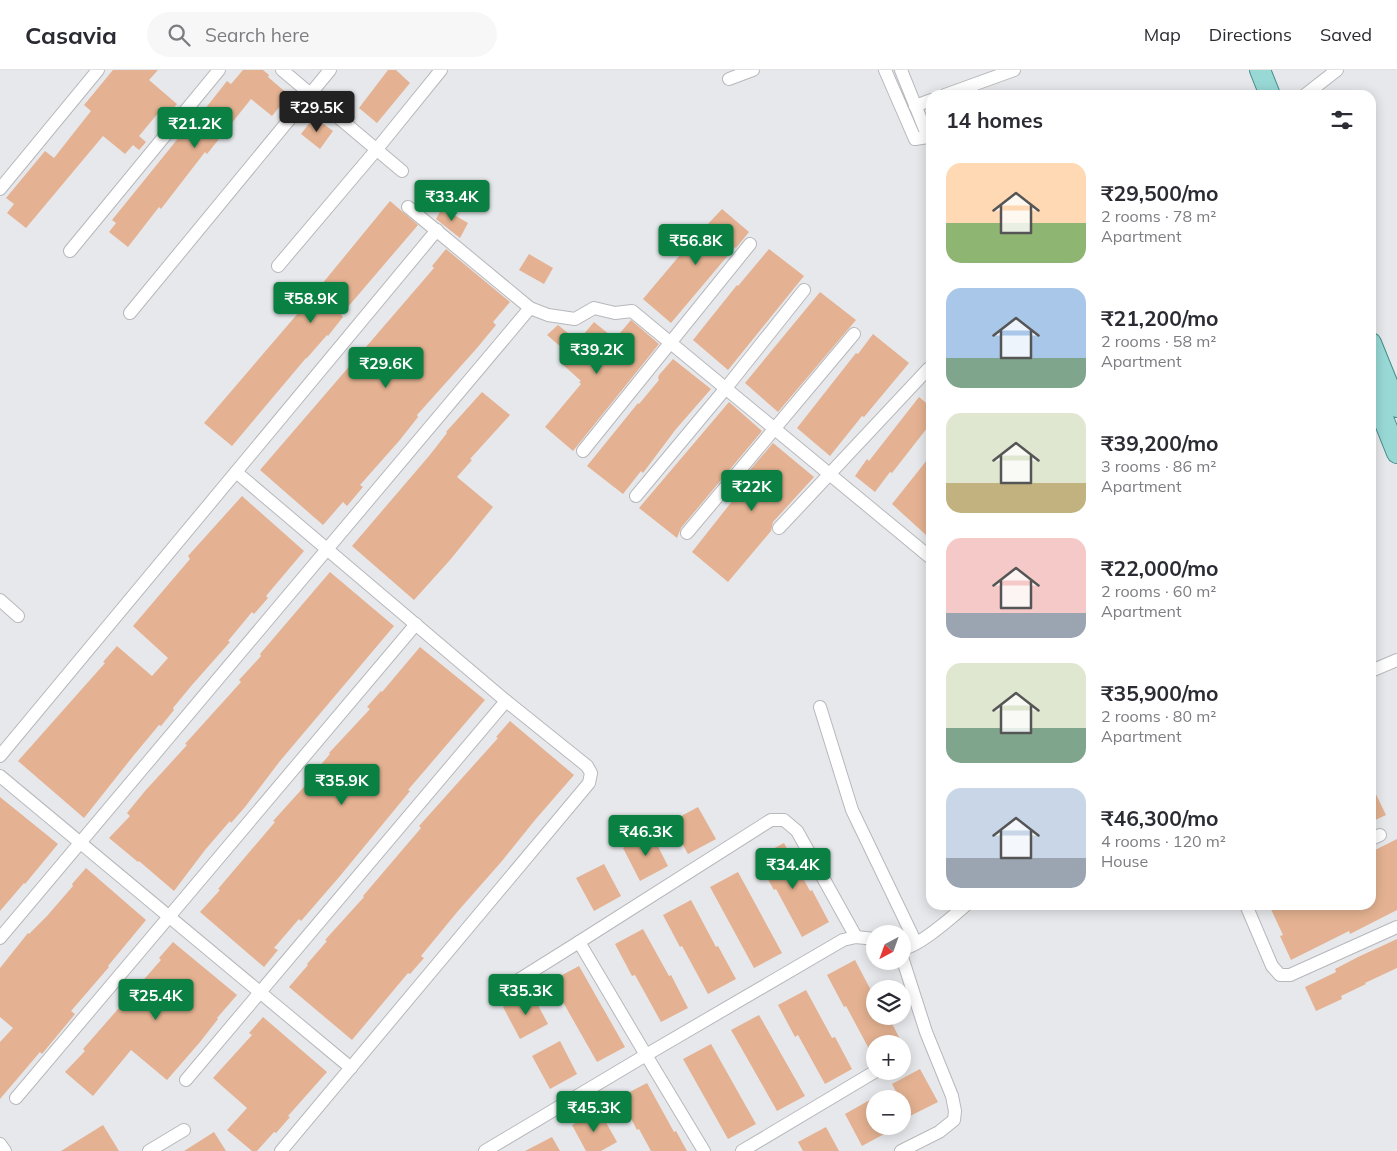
<!DOCTYPE html>
<meta charset="utf-8">
<style>
:root{--surface:#fff;--page:#f7f7f7;--text:#2b2b33;--muted:#7c7c81;--line:#e1e1e2;--accent:#0b8043}
body{margin:0;font-family:Mulish,sans-serif;background:var(--page);color:var(--text);height:100vh;display:flex;flex-direction:column;font-size:19px;white-space:nowrap}
*{box-sizing:border-box;margin:0}
p{font-size:16px;color:var(--muted)}
.icon{flex:none;width:28px;height:28px;fill:none;stroke:currentColor;stroke-width:2;stroke-linecap:round;stroke-linejoin:round}
.map{position:relative;flex:1;overflow:hidden}
.panel{position:absolute;left:926px;top:20px;width:450px;height:820px;display:flex;flex-direction:column;background:var(--surface);border-radius:15px;box-shadow:0 2px 12px #0003}
.panel>*{flex:none}
.needle{width:32px;rotate:221deg}
.controls{position:absolute;left:866px;top:855px;display:grid;gap:10px}
.controls a{display:grid;place-items:center;width:45px;height:45px;border-radius:50%;background:var(--surface);box-shadow:0 2px 12px #0003;font-size:25px}
.price{position:absolute;translate:-50% -42px;padding:0 11px;border-radius:5px;background:var(--accent);color:#fff;font-size:16px;line-height:32px;filter:drop-shadow(0 1px 2px #0008)}
.price::after{content:'';position:absolute;left:50%;top:30px;width:15px;height:11px;margin-left:-8px;background:inherit;clip-path:polygon(0 0,100% 0,50% 100%)}
.price.selected{background:#222;color:#fff}
ul{padding:0;list-style:none}
li{display:flex;align-items:center;gap:15px;height:125px;padding:0 20px}
li span{display:grid;place-items:center;flex:none;width:140px;height:100px;border-radius:15px;color:#555}
li>.icon{margin-inline-start:auto}
span .icon{width:60px;height:60px;fill:#fffc;stroke-width:1}
li b{font-size:21px}
h2{display:flex;justify-content:space-between;align-items:center;height:60px;padding:0 20px;font-size:21px}
header{display:flex;align-items:center;gap:30px;box-sizing:border-box;height:70px;padding:0 25px;background:var(--surface);border-bottom:1px solid var(--line)}
header strong{font-size:24px}
nav{display:flex;gap:28px;margin-inline-start:auto;font-size:18px}
.search{width:350px;height:45px;background:var(--page);display:flex;align-items:center;gap:12px;box-sizing:border-box;padding:0 18px;border-radius:28px;color:var(--muted);font-size:19px}
.map>svg:first-child{display:block}
.building{fill:#e4b292}
.lines{fill:none;stroke-linecap:round;stroke-linejoin:round}
.minor-casing{stroke:#b7b8bc;stroke-width:14}
.primary-casing{stroke:#468d8a;stroke-width:22}
.minor{stroke:#fff;stroke-width:12}
.primary{stroke:#98d9d6;stroke-width:20}
</style>
<header>
<strong>Casavia</strong>
<div class="search"><svg class="icon" aria-label="search" viewBox="0 0 24 24"><circle cx="10" cy="10" r="6"/><path d="M15 15l6 6"/></svg>Search here</div>
<nav><a>Map</a><a>Directions</a><a>Saved</a></nav>
</header>
<div class="map">
<svg width="1397" height="1081" viewBox="0 0 1397 1081">
<rect width="100%" height="100%" fill="#e7e8eb"/>
<!-- building -->
<g class="building">
<polygon points="113,0 158,0 149,10 177,34 165,47 159,42 139,66 146,72 139,80 133,75 125,84 103,66 26,158 7,143 14,134 6,128 45,81 54,88 91,41 84,35"/>
<polygon points="243,0 263,0 269,5 268,7 289,25 272,46 251,29 207,84 205,82 161,139 159,137 128,177 109,162 116,153 112,150 180,66 182,68 227,11 231,14"/>
<polygon points="388,0 396,0 410,13 377,53 359,38"/>
<polygon points="314,47 333,61 320,79 301,64"/>
<polygon points="390,131 418,155 341,245 343,247 328,266 327,265 307,288 306,288 232,376 204,353 299,242"/>
<polygon points="442,138 468,153 460,168 436,149"/>
<polygon points="722,139 749,162 736,178 735,177 671,253 643,229 691,172"/>
<polygon points="446,179 510,232 493,252 496,255 477,278 417,345 418,347 399,371 360,415 363,417 347,436 343,432 323,455 260,400 434,198 432,196"/>
<polygon points="769,179 804,206 728,300 693,270 737,215 738,216"/>
<polygon points="529,184 553,198 544,214 519,200"/>
<polygon points="820,222 856,250 778,342 745,313"/>
<polygon points="631,250 659,274 573,381 545,357 581,314 579,312 581,311 560,292 568,283 547,265 558,255 578,271 594,252 615,269"/>
<polygon points="873,264 909,293 864,347 862,346 830,386 797,358 856,283 858,284"/>
<polygon points="673,289 711,319 676,359 643,403 641,401 623,424 587,396 638,333 639,334 659,310 658,308 659,305"/>
<polygon points="482,322 510,345 470,389 472,390 457,407 493,437 450,490 414,530 352,476 429,386 447,363 446,362"/>
<polygon points="919,327 931,337 931,353 892,403 890,402 875,422 855,406 867,389 869,391"/>
<polygon points="729,332 762,361 681,458 677,468 639,438"/>
<polygon points="773,373 814,407 773,452 771,461 728,512 692,482 733,430 728,426"/>
<polygon points="931,385 931,459 926,465 892,434"/>
<polygon points="242,426 304,481 266,526 268,528 254,544 252,542 228,571 230,572 192,615 173,638 174,640 161,656 159,655 134,685 84,748 18,691 105,593 103,592 117,576 152,606 168,588 133,556 190,489 188,486"/>
<polygon points="330,502 394,556 280,691 245,737 231,753 230,751 205,780 174,821 139,791 138,792 109,768 130,746 127,743 145,721 187,675 185,674 241,612 239,610 261,586 260,584"/>
<polygon points="420,577 485,630 408,720 410,721 340,806 301,851 299,849 274,878 278,880 264,897 200,842 220,820 218,819 275,752 273,751 312,708 311,706 330,684 329,683 370,639 367,637 381,621 382,622"/>
<polygon points="510,651 574,705 535,750 502,791 458,841 421,886 424,888 410,904 408,903 352,970 289,917 308,895 307,894 327,871 325,870 364,827 363,826 421,758 419,756 498,668 496,667"/>
<polygon points="1371,714 1386,745 1371,752"/>
<polygon points="0,727 58,774 25,814 24,813 0,841"/>
<polygon points="698,737 716,769 688,784 670,752"/>
<polygon points="651,763 668,796 640,811 623,778"/>
<polygon points="1397,769 1397,840 1350,864 1349,861 1291,890 1280,866 1283,865 1269,835 1371,835 1371,782"/>
<polygon points="784,773 810,821 812,820 829,852 802,867 776,819 774,820 756,788"/>
<polygon points="604,794 621,826 594,841 576,808"/>
<polygon points="86,798 146,850 108,896 109,897 71,941 75,944 42,984 40,982 0,1029 0,972 13,958 0,947 0,898 28,863 29,864 47,846 73,816 72,814"/>
<polygon points="738,802 782,883 754,898 710,817"/>
<polygon points="691,830 716,877 718,876 736,909 708,924 682,876 680,877 663,845"/>
<polygon points="643,859 669,906 671,905 688,938 661,952 635,905 632,906 615,874"/>
<polygon points="1397,869 1397,898 1365,913 1366,914 1341,926 1342,929 1316,941 1305,917 1336,902 1335,899 1358,887"/>
<polygon points="173,872 237,925 217,948 218,949 200,972 167,1010 131,980 93,1026 65,1002 85,981 83,979 161,890 159,888"/>
<polygon points="855,890 875,928 875,946 888,946 900,969 892,974 875,974 875,990 846,936 844,937 827,905"/>
<polygon points="579,896 625,977 597,992 551,911"/>
<polygon points="806,920 832,968 835,967 852,999 825,1014 798,965 795,967 778,935"/>
<polygon points="531,922 548,954 520,969 503,937"/>
<polygon points="759,945 805,1026 777,1041 731,960"/>
<polygon points="263,947 327,1002 288,1046 290,1047 276,1063 274,1062 257,1081 252,1081 227,1060 247,1038 213,1008 252,965 249,963"/>
<polygon points="560,971 577,1004 550,1019 532,986"/>
<polygon points="711,974 756,1054 728,1069 683,989"/>
<polygon points="920,999 938,1032 910,1046 902,1033 902,1029 900,1029 892,1014"/>
<polygon points="647,1013 674,1062 676,1061 687,1081 651,1081 639,1059 637,1060 620,1027"/>
<polygon points="875,1027 875,1056 899,1056 862,1076 845,1044"/>
<polygon points="599,1040 617,1072 601,1081 586,1081 572,1055"/>
<polygon points="103,1055 119,1081 61,1081"/>
<polygon points="826,1057 839,1081 803,1081 798,1072"/>
<polygon points="214,1062 226,1081 184,1081"/>
<polygon points="552,1067 560,1081 525,1081"/>
</g>
<g class="lines">
<!-- minor casing -->
<g class="minor-casing">
<g id="minor">
<polyline points="282,0 402,101"/>
<polyline points="885,0 915,69 928,67 901,0"/>
<polyline points="729,9 753,0"/>
<polyline points="945,25 1014,0"/>
<polyline points="1305,25 1337,0"/>
<polyline points="915,36 931,30"/>
<polyline points="0,119 98,0"/>
<polyline points="408,137 530,238 548,245 575,249 594,238 615,243 632,241 931,488"/>
<polyline points="70,181 219,0"/>
<polyline points="278,196 377,79 441,0"/>
<polyline points="130,243 330,0"/>
<polyline points="583,381 750,174"/>
<polyline points="236,402 506,631 587,696 591,703 589,713 281,1081"/>
<polyline points="636,426 726,318 804,220"/>
<polyline points="779,458 928,299 931,298"/>
<polyline points="687,463 854,264"/>
<polyline points="0,530 18,546"/>
<polyline points="1371,601 1397,590"/>
<polyline points="820,637 852,740 916,873"/>
<polyline points="0,686 437,160"/>
<polyline points="0,706 351,998"/>
<polyline points="1371,769 1380,765"/>
<polyline points="1246,835 1272,896 1280,905 1290,905 1397,857"/>
<polyline points="0,868 530,238"/>
<path d="M902,879C920,876 952,847 966,835"/>
<polyline points="504,919 579,872"/>
<polyline points="186,1010 506,631"/>
<polyline points="16,1028 416,554"/>
<polyline points="0,1074 5,1081"/>
<polyline points="149,1081 184,1060"/>
<polyline points="485,1081 646,985 579,872 771,750 784,750 797,761 856,867"/>
<polyline points="704,1081 646,985 843,870 856,867 875,869"/>
<polyline points="742,1081 876,1001"/>
<polyline points="901,1081 939,1062 954,1050 955,1041 952,1026 926,962 902,887"/>
</g>
</g>
<!-- primary casing -->
<g class="primary-casing">
<g id="primary">
<polyline points="1260,0 1270,25"/>
<polyline points="1371,273 1397,337"/>
<polyline points="1371,318 1397,383"/>
</g>
</g>
<!-- minor -->
<use href="#minor" class="minor"/>
<!-- primary -->
<use href="#primary" class="primary"/>
</g>
</svg>
<div class="controls">
<a><svg class="needle" viewBox="-14 -14 28 28"><path d="M0-13l5 13h-10z" fill="#e53935"/><path d="M0 13l5-13h-10z" fill="#7c7c81"/></svg></a>
<a><svg class="icon" aria-label="layers" viewBox="0 0 24 24"><path d="M12 4l9 5-9 5-9-5zM3 14l9 5 9-5"/></svg></a>
<a>+</a>
<a>−</a>
</div>
<b class="price selected" style="left:317px;top:63px">₹29.5K</b>
<b class="price" style="left:195px;top:79px">₹21.2K</b>
<b class="price" style="left:452px;top:152px">₹33.4K</b>
<b class="price" style="left:696px;top:196px">₹56.8K</b>
<b class="price" style="left:311px;top:254px">₹58.9K</b>
<b class="price" style="left:597px;top:305px">₹39.2K</b>
<b class="price" style="left:386px;top:319px">₹29.6K</b>
<b class="price" style="left:752px;top:442px">₹22K</b>
<b class="price" style="left:342px;top:736px">₹35.9K</b>
<b class="price" style="left:646px;top:787px">₹46.3K</b>
<b class="price" style="left:793px;top:820px">₹34.4K</b>
<b class="price" style="left:526px;top:946px">₹35.3K</b>
<b class="price" style="left:156px;top:951px">₹25.4K</b>
<b class="price" style="left:594px;top:1063px">₹45.3K</b>
<section class="panel">
<h2>14 homes<svg class="icon" aria-label="filters" viewBox="0 0 24 24"><path d="M4 7h16M4 17h16"/><circle cx="9" cy="7" r="2"/><circle cx="15" cy="17" r="2"/></svg></h2>
<ul>
<li><span style="background:linear-gradient(#ffd9b3 60%,#8fb573 0)"><svg class="icon" aria-label="home" viewBox="0 0 24 24"><path d="M3 11l9-7 9 7M6 9v11h12V9"/></svg></span><div><b>₹29,500/mo</b><p>2 rooms · 78 m²</p><p>Apartment</p></div></li>
<li><span style="background:linear-gradient(#a9c7e8 70%,#7fa58c 0)"><svg class="icon" aria-label="home" viewBox="0 0 24 24"><path d="M3 11l9-7 9 7M6 9v11h12V9"/></svg></span><div><b>₹21,200/mo</b><p>2 rooms · 58 m²</p><p>Apartment</p></div></li>
<li><span style="background:linear-gradient(#dfe7d0 70%,#c2b280 0)"><svg class="icon" aria-label="home" viewBox="0 0 24 24"><path d="M3 11l9-7 9 7M6 9v11h12V9"/></svg></span><div><b>₹39,200/mo</b><p>3 rooms · 86 m²</p><p>Apartment</p></div></li>
<li><span style="background:linear-gradient(#f6c9c9 75%,#9aa5b1 0)"><svg class="icon" aria-label="home" viewBox="0 0 24 24"><path d="M3 11l9-7 9 7M6 9v11h12V9"/></svg></span><div><b>₹22,000/mo</b><p>2 rooms · 60 m²</p><p>Apartment</p></div></li>
<li><span style="background:linear-gradient(#dfe7d0 65%,#7fa58c 0)"><svg class="icon" aria-label="home" viewBox="0 0 24 24"><path d="M3 11l9-7 9 7M6 9v11h12V9"/></svg></span><div><b>₹35,900/mo</b><p>2 rooms · 80 m²</p><p>Apartment</p></div></li>
<li><span style="background:linear-gradient(#c9d6e8 70%,#9aa5b1 0)"><svg class="icon" aria-label="home" viewBox="0 0 24 24"><path d="M3 11l9-7 9 7M6 9v11h12V9"/></svg></span><div><b>₹46,300/mo</b><p>4 rooms · 120 m²</p><p>House</p></div></li>
</ul>
</section>
</div>
